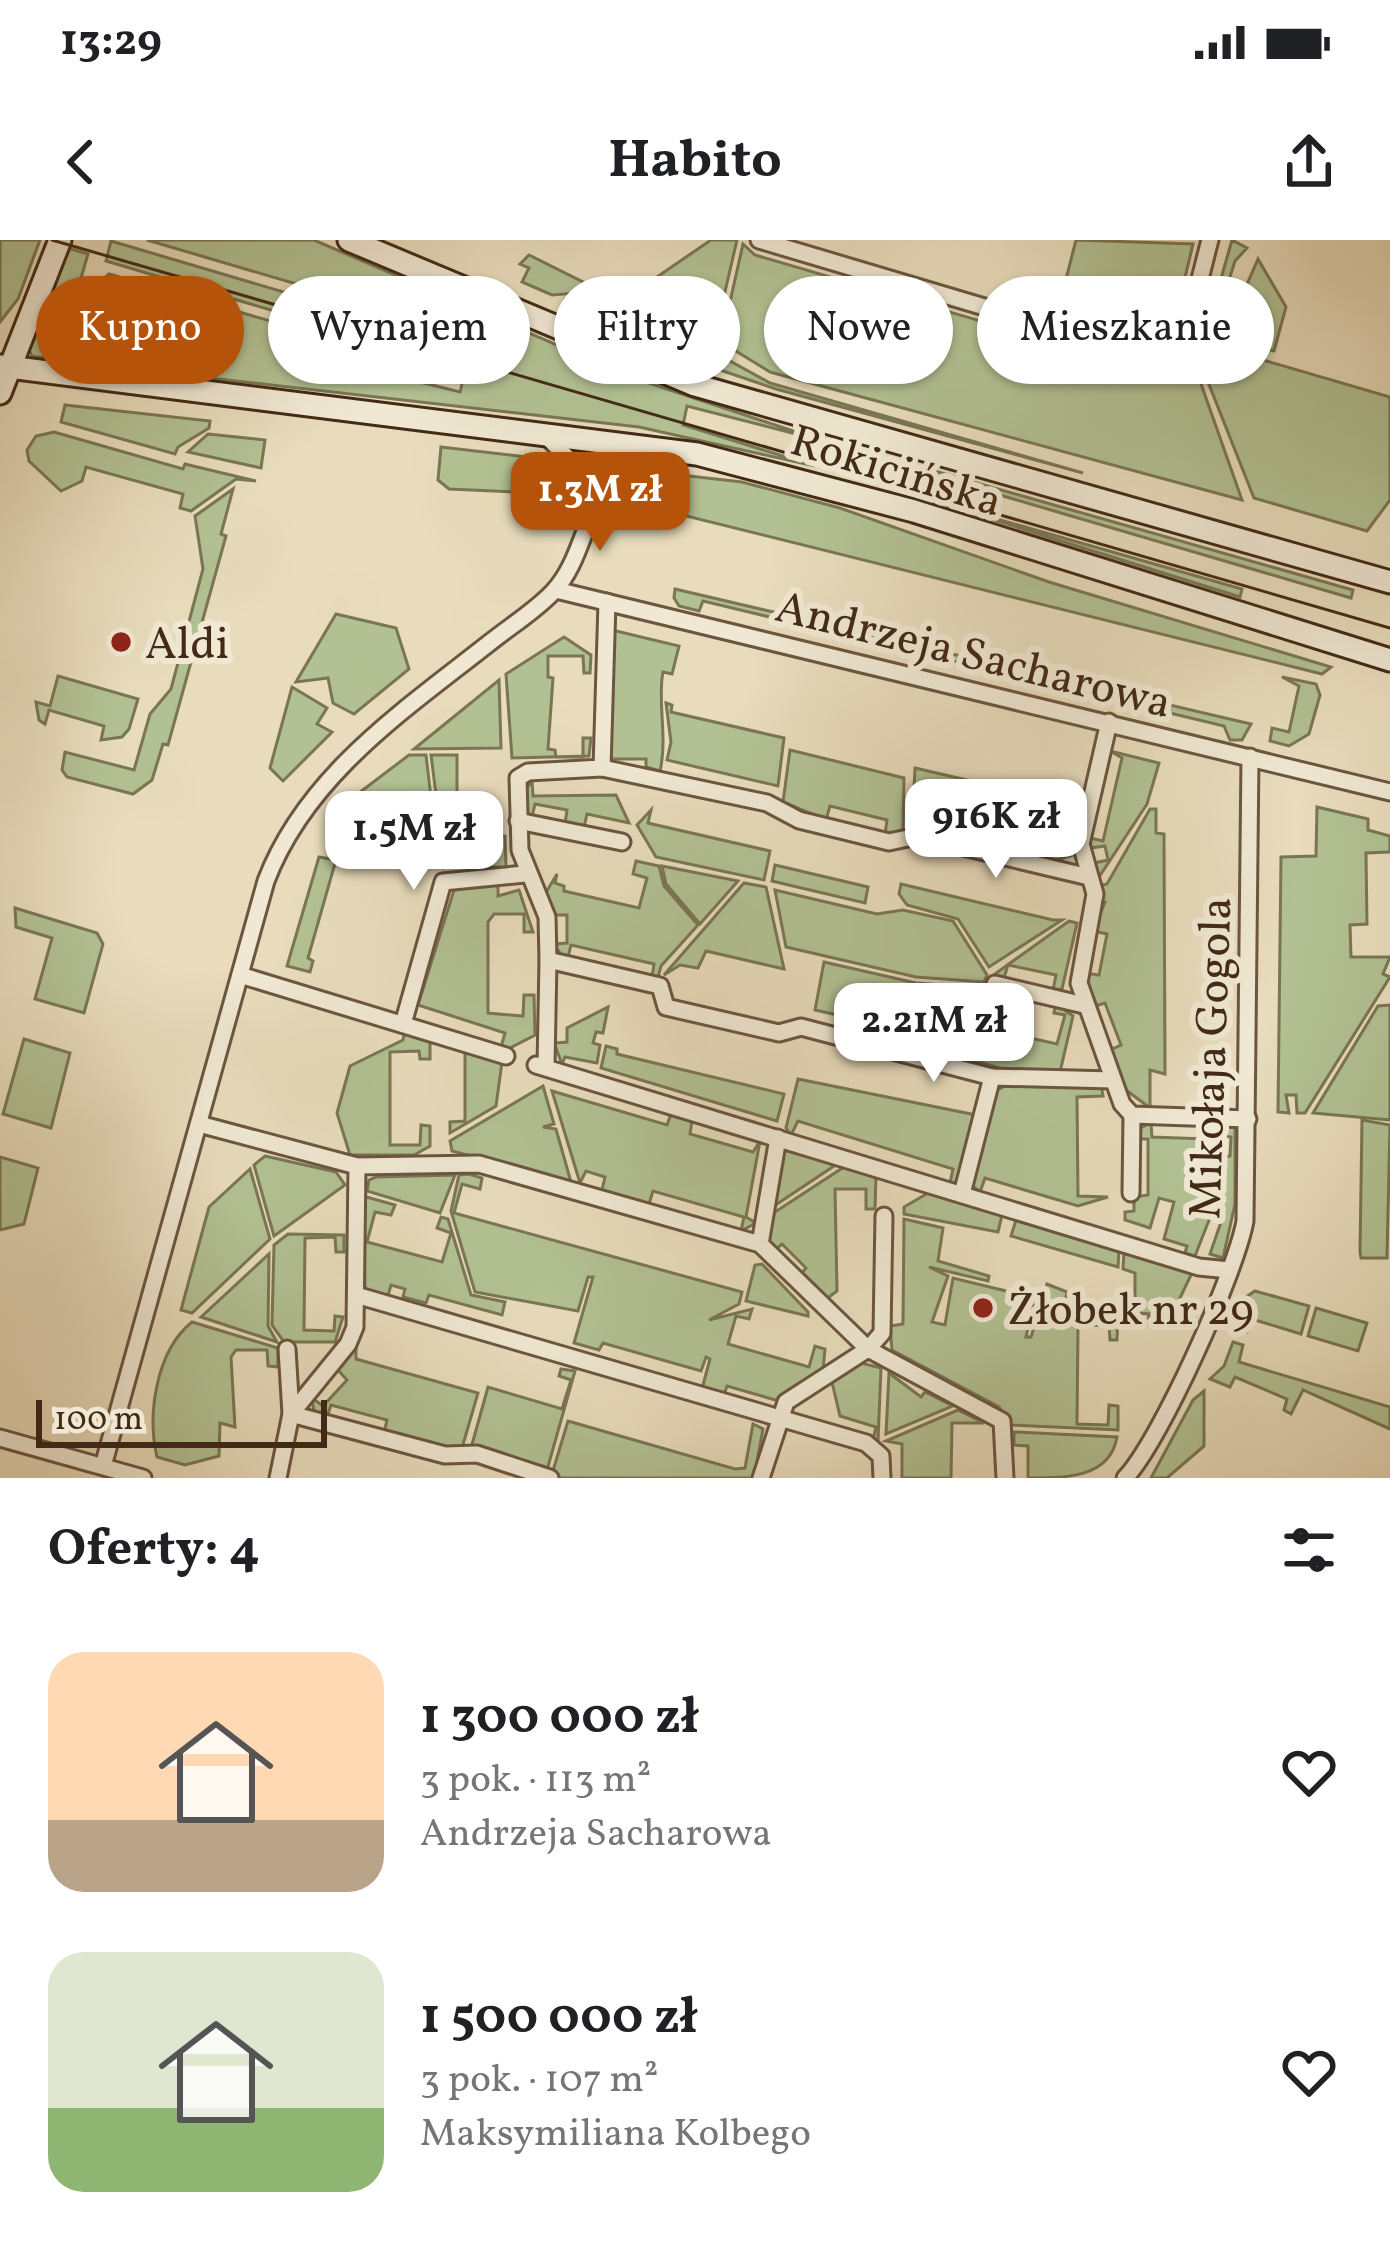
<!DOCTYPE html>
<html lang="pl">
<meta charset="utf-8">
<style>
:root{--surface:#fff;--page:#f2f2f2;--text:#202124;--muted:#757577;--accent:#b45309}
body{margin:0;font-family:Vollkorn,serif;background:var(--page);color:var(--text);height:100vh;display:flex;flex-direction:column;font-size:45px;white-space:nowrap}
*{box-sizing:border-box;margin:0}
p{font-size:39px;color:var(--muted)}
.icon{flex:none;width:66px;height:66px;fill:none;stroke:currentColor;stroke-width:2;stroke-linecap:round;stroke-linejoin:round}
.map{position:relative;height:1238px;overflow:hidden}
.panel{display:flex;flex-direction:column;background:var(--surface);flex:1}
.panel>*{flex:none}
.hud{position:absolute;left:36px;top:36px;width:1320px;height:108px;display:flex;gap:24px}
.scale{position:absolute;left:36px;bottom:30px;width:291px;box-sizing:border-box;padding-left:12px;border:6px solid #422a16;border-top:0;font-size:33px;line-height:42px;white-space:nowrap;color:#422a16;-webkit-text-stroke:9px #f0e8d3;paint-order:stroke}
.price{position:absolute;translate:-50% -102px;padding:0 27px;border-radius:24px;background:#fff;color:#222;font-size:39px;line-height:78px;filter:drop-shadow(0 3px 6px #0008)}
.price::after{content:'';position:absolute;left:50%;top:72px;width:36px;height:27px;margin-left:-18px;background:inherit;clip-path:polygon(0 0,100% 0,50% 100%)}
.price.on{background:var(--accent);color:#fff}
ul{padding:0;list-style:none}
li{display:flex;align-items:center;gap:36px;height:300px;padding:0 48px}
li span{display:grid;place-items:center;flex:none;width:336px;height:240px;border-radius:36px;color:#555}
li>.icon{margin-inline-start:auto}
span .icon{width:144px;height:144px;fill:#fffc;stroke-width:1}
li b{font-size:51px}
h2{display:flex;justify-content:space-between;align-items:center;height:144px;padding:0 48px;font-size:51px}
.pill{padding:0 42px;border-radius:54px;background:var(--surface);box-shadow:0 3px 9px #0004;font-size:42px;line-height:108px}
.pill.on{background:var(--accent);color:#fff}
.status{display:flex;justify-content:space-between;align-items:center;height:84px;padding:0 60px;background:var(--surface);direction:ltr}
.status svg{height:33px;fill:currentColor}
header{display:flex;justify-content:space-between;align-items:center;height:156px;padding:0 48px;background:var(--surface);font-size:54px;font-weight:700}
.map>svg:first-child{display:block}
.green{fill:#b2c193;stroke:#7a7654;stroke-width:3}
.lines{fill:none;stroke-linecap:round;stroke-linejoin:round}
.street-casing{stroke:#6c5640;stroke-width:21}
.secondary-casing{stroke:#422a16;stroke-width:27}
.street{stroke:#f0e8d3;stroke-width:15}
.secondary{stroke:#f0e8d3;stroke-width:21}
.tram{stroke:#422a16;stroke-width:3}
.poi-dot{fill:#8f2418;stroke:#f0e8d3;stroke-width:4.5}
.labels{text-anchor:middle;stroke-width:12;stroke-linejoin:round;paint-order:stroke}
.street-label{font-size:45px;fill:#422a16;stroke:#f0e8d3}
.poi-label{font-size:45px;fill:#422a16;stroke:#f0e8d3;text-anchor:start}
</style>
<div class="status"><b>13:29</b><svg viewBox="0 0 49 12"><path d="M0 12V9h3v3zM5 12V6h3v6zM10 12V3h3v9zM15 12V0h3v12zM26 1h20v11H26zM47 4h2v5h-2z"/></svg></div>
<header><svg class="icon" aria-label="back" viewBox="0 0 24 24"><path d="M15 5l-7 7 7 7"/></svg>Habito<svg class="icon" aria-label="share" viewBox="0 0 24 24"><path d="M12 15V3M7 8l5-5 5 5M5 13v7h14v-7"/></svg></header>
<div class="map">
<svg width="1390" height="1238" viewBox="0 0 1390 1238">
<rect width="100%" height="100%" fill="#e8dcbc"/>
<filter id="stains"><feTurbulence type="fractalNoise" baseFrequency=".00167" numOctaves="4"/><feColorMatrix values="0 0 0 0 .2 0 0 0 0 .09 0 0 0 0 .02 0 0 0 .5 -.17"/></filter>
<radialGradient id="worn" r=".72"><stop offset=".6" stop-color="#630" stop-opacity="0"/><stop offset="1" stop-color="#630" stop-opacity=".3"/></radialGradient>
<!-- green -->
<g class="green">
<polygon points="0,0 40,0 18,59 0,82"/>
<polygon points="147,0 314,0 631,137 823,201 687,166 683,185 815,226 639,187 78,123 100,42 109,34 349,104 412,140 460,152 465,132 426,119 420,136 412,133 369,110 400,119 402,109 106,21 111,1 409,89 412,78 381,69 439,70 435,88 475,100 482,75 435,62 361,63"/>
<polygon points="711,0 737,0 714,99 632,54"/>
<polygon points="1076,0 1193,4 1177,71 1166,79 1063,51"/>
<polygon points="1232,0 1247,8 1235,21 1227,46 1244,51 1258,19 1286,67 1274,111 1206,91"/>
<polygon points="743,4 755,15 1127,124 1163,121 1188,107 1242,260 770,132 721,102"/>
<polygon points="68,8 88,14 57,120 32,116 29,110"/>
<polygon points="529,15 601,51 552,55 522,42 529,28 520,24"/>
<polygon points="609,54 770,143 1083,233 776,149 596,88 598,82 562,66 565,59"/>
<path d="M1057,63L1161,93C1134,110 1078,100 1057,76Z"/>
<polygon points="1191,99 1390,157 1390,260 1367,291 1254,258"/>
<polygon points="65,165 210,181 209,188 178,207 175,214 61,182"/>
<polygon points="54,192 183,229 185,224 256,241 236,239 191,271 180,268 183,254 86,227 82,241 61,251 29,221 27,210 36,196"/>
<polygon points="208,194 265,200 261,228 188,212"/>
<polygon points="441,207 552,220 574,237 577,255 449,249 438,240"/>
<polygon points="924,228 1353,350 1351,358 945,239"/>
<polygon points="654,232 742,242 840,268 1049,342 1331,427 1322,434 614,258 628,241"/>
<polygon points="233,249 221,294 226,296 168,505 163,504 152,540 133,554 67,537 62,530 65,512 134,530 150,474 171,449 203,329 195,276"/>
<polygon points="927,259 1242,349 1240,357"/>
<polygon points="675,349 1251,484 1242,500 1230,500 1224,486 703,361 699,371 679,366 674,358"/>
<polygon points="336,374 396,388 409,429 354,474 333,463 328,438 296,442"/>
<path d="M612,390L679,406L672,434L663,432C657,461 668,497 660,531L646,527V519H611Z"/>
<polygon points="564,397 591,415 590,433 584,433 583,416 548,416 548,437 553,438 548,509 555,510 556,517 583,517 583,498 591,498 589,516 512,518 506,434"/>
<polygon points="58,436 138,459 129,489 122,497 101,500 104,486 49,470 45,484 39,480 36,462 50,466"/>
<polygon points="1282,437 1316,444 1320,455 1309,494 1289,506 1270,501 1272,488 1289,492 1299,446"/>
<polygon points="499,440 501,508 414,509"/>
<polygon points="292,447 327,468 317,484 332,492 283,541 270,528"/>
<polygon points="666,463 672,465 671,472 784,498 778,546 667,520 671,502"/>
<polygon points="790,510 904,538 903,593 885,595 887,580 830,566 826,580 783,562"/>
<polygon points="1110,511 1159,523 1147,564 1097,640 1094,623 1108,620 1105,606 1091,608 1090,598 1103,601 1122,518"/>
<polygon points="409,515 426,515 438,617 345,590 355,556"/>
<polygon points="431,515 457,515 457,608 463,617 493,617 494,595 505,596 506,627 478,627 444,618"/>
<polygon points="915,528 1066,563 1076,563 1079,552 1084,553 1075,591 1061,588 1057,609 1070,616 1051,622 1049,608 979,592 975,604 941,596 943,583 916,577 912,591"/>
<polygon points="532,541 533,556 616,555 629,583 587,574 584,587 565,584 567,570 535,564 532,577 528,575 525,550"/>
<polygon points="1317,567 1368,579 1368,590 1390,596 1390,612 1366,613 1367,684 1350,685 1351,717 1390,717 1383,734 1390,737 1305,873 1297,873 1296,855 1286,855 1289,873 1278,872 1281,617 1316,616"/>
<polygon points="1150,569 1156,569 1156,593 1164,594 1165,834 1150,830 1150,868 1122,847 1108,811 1121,805 1105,763 1092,767 1085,733 1099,735 1107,694 1093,691 1105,662 1100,661 1099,646 1107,644"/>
<polygon points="651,570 648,583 770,611 764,640 656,617 637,585"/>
<polygon points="319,617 336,620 308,718 313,721 310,732 287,726"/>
<polygon points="636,621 659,626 664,646 698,685 661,726 658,737 652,737 654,724 571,705 568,717 562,716 554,704 567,703 567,675 555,675 545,654 557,634 555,643 564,646 564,651 639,668 647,638 633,634"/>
<polygon points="775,625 868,647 865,663 772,641"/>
<polygon points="662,626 738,641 700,684 666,644"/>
<polygon points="744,643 766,647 784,729 706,711 698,728 680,725 664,735"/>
<polygon points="498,644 498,656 519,650 533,692 524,692 524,674 494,674 488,682 488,773 523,776 524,755 534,755 535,795 510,808 501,807 505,793 418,765 454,650"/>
<polygon points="901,644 1053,680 1062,680 989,727 958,679 907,665 899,654"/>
<polygon points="775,650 877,674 903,670 953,681 987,735 984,742 916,737 786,707"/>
<polygon points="15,668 97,693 103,704 84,773 35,759 52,698 16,687"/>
<polygon points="1069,681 1077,683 1062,749 1053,750 1056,735 1008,725 1004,738 992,736"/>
<polygon points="824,722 916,743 984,748 963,817 962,804 931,797 928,804 909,800 910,791 815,770"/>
<polygon points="989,748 1009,753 1007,762 988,758 982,787 1057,804 1065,775 1054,773 1056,764 1073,776 1060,832 1014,832 975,821 975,782"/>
<polygon points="1390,765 1390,880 1313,873 1378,766"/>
<polygon points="608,767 603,793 596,792 593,803 600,805 597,823 565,817 562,824 554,803 567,802 567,788"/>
<polygon points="404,794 430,802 430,819 420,819 419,811 390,812 390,905 420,905 421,885 430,886 430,906 414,915 350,915 337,873 350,826 403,800"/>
<polygon points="24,799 70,813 51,888 3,874"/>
<polygon points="606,806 617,809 617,814 784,854 777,881 601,828"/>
<polygon points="465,812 502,822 496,866 450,893 450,882 465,881"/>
<polygon points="798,839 976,875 959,942 950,943 953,929 798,881 791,895 786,888"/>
<polygon points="1009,844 1101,844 1103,856 1077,857 1078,956 1108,957 1078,966 985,938 980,952 971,945 994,852"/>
<polygon points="543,846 554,884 543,887 556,889 571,942 452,911 450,901"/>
<polygon points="552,851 667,885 671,874 692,881 690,894 753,912 760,901 746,977 756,983 741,991 744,977 653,951 649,964 602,950 605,937 586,931 580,943"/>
<polygon points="1362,880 1390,885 1387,1018 1361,1018 1360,1012"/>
<polygon points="1151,883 1152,897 1206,899 1207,887 1213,888 1211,975 1195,1016 1185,1013 1187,1006 1164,999 1174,962 1159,958 1150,988 1125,980 1125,972 1134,971 1134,957 1148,955 1148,899 1136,899 1138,889"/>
<polygon points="1223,884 1235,888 1235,964 1223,1018 1210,1014 1221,982 1224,917 1230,916 1231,897 1223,896"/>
<polygon points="784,910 837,924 774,966"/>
<polygon points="265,916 336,932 345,945 274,996 254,925"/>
<polygon points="0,917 38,928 24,984 0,990"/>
<polygon points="844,927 876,936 875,969 866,969 866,949 835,949 837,1051 825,1060 800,1035 806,1028 782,1004 775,1010 769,1001 772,974"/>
<polygon points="250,929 270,999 192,1073 181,1070 209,967"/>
<polygon points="469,934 482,938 480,949 462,944 454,973 742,1052 739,1064 709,1080 752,1069 749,1079 736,1076 728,1104 809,1127 815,1106 825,1109 823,1130 779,1161 727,1146 724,1155 702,1149 710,1119 706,1117 701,1131 603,1103 599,1110 574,1103 593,1037 588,1037 578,1071 475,1052 451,971 459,935"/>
<polygon points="455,935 440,973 367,951 369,940 376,937"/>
<polygon points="928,953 1002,975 998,992 904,974 904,967"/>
<polygon points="363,956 395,965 391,975 375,972 367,1002 442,1022 451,993 437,988 441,977 448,979 471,1055 505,1062 502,1075 429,1055 426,1063 403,1057 405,1049 391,1045 387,1059 365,1050"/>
<polygon points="904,979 943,988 938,1021 989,1036 988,1041 929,1027 948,1036 932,1082 945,1085 953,1038 1035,1058 1026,1097 1031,1097 1047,1044 1067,1052 1063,1074 1118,1077 1117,1100 1110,1100 1109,1085 1078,1086 1077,1184 1108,1185 1109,1165 1118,1166 1118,1190 1010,1185 999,1167 892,1110 890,1086 903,1084"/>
<polygon points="1016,980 1119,1010 1118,1027 1011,996"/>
<polygon points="288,994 344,995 344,1012 336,1012 335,997 305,998 304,1090 334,1091 335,1076 343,1077 335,1102 284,1102 272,1085 274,1005"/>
<polygon points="1124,1012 1192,1033 1167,1085 1135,1085 1135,1080 1148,1080 1149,1074 1135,1073 1135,1033 1123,1029"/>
<polygon points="269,1014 268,1086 277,1102 201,1077"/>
<polygon points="762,1024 808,1072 808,1076 746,1061 755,1025"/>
<polygon points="1255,1051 1309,1066 1301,1094 1252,1079 1247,1092 1238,1091 1246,1057"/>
<polygon points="1316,1068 1367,1083 1358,1111 1308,1096"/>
<path d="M192,1082L278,1108V1127L268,1126L267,1110H236L231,1117L235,1187L220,1183L219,1216L185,1225L157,1217C147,1174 156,1111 192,1082Z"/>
<polygon points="356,1102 356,1119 478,1153 462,1208 438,1209 384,1193 387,1180 331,1165 327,1177 314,1173 312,1158 323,1166 347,1140 338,1130"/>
<polygon points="1233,1102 1243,1105 1239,1122 1390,1167 1390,1189 1303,1150 1291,1174 1284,1170 1287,1159 1235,1137 1230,1147 1210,1139 1224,1126"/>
<polygon points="857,1122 881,1128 878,1201 873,1200 876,1187 840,1176 831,1138"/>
<polygon points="561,1129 575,1131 547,1230 471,1208 488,1147 562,1169 571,1140 559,1136"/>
<polygon points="889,1133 921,1157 925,1152 953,1166 886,1194"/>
<polygon points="1204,1151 1204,1206 1167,1238 1151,1238 1193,1160"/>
<polygon points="958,1170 984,1183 952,1183 951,1238 902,1238 902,1204 886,1201"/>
<polygon points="568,1181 735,1229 745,1228 753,1184 763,1189 754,1238 556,1238 552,1234"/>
<path d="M1014,1192L1117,1197C1110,1238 1066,1238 1028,1238V1206L1014,1205Z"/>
</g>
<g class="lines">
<!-- street casing -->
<g class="street-casing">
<g id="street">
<path d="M759,0L1129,110C1192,107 1196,50 1210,0"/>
<polyline points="547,197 582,232 594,260"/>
<polyline points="556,350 1390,552"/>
<polyline points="607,362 602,528 528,532 518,538 520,610 547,677 548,720 660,746 666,767 779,793 801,787 992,837 1113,840"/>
<polyline points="1109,482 1081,604 1095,654 1079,743 1122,864 1132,875 1248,879"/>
<polyline points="602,528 767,563 799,580 889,602 917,596 1089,637"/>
<polyline points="518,581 622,602"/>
<polyline points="240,735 506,816"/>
<polyline points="995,744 1084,765"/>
<polyline points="403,784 443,642 525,634"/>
<polyline points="536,825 1199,1027 1229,1030"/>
<polyline points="546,827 548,720"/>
<polyline points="199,884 357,926 479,924 760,1004 868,1109 1002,1181 1005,1238"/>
<polyline points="1131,953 1132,875"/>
<polyline points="962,954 992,837"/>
<polyline points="760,1004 778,898"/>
<polyline points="356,1055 866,1203 881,1216 882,1238"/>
<polyline points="287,1109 291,1174 445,1215 477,1214 550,1238"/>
<polyline points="0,1198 143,1238"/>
<path d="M103,1226L266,641C306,536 403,471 488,404C509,387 534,372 553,352C594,309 583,225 659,215"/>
<polyline points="278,1238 291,1174 348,1104 355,1087 357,926"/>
<polyline points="761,1238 786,1162 868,1109 882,1093 884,976"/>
<path d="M1125,1238C1160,1202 1236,1032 1245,981L1250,517"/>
</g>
</g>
<!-- secondary casing -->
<g class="secondary-casing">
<g id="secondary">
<polyline points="349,0 695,145 1390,342"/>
<polyline points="0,126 697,214 914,271 1390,420"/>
<polyline points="0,153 60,0"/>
</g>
</g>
<!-- street -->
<use href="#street" class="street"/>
<!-- secondary -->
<use href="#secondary" class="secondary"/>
<!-- tram -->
<polyline class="tram" points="52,0 1390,388"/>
</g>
<!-- markers -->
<g class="poi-dot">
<circle cx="121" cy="402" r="12"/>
<circle cx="983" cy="1068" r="12"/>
</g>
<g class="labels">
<!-- street labels -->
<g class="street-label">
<text transform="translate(897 229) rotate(17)" y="16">Rokicińska</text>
<text transform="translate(974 413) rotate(14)" y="16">Andrzeja Sacharowa</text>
<text transform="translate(1209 818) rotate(-88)" y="16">Mikołaja Gogola</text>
</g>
<!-- poi labels -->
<g class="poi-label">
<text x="145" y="418">Aldi</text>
<text x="1007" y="1084">Żłobek nr 29</text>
</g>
</g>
<rect width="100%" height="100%" filter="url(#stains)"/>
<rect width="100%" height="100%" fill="url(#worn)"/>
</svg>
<div class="scale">100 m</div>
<b class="price on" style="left:600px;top:314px">1.3M zł</b>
<b class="price" style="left:996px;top:641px">916K zł</b>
<b class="price" style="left:414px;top:653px">1.5M zł</b>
<b class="price" style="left:934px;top:845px">2.21M zł</b>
<div class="hud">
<a class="pill on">Kupno</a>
<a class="pill">Wynajem</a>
<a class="pill">Filtry</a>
<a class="pill">Nowe</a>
<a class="pill">Mieszkanie</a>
</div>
</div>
<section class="panel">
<h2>Oferty: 4<svg class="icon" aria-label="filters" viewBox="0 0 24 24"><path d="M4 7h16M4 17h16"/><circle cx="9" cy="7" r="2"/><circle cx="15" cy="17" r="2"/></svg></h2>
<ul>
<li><span style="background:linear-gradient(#ffd9b3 70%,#b9a48a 0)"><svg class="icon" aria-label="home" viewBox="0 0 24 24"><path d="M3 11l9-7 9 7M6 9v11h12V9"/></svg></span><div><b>1 300 000 zł</b><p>3 pok. · 113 m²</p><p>Andrzeja Sacharowa</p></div><svg class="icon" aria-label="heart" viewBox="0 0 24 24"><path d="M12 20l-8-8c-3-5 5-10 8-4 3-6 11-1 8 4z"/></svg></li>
<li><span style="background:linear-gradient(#dfe7d0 65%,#8fb573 0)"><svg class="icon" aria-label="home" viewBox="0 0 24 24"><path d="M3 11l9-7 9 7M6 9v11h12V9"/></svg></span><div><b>1 500 000 zł</b><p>3 pok. · 107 m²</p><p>Maksymiliana Kolbego</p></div><svg class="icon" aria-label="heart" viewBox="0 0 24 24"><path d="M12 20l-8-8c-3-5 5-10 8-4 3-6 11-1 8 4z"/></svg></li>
</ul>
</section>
